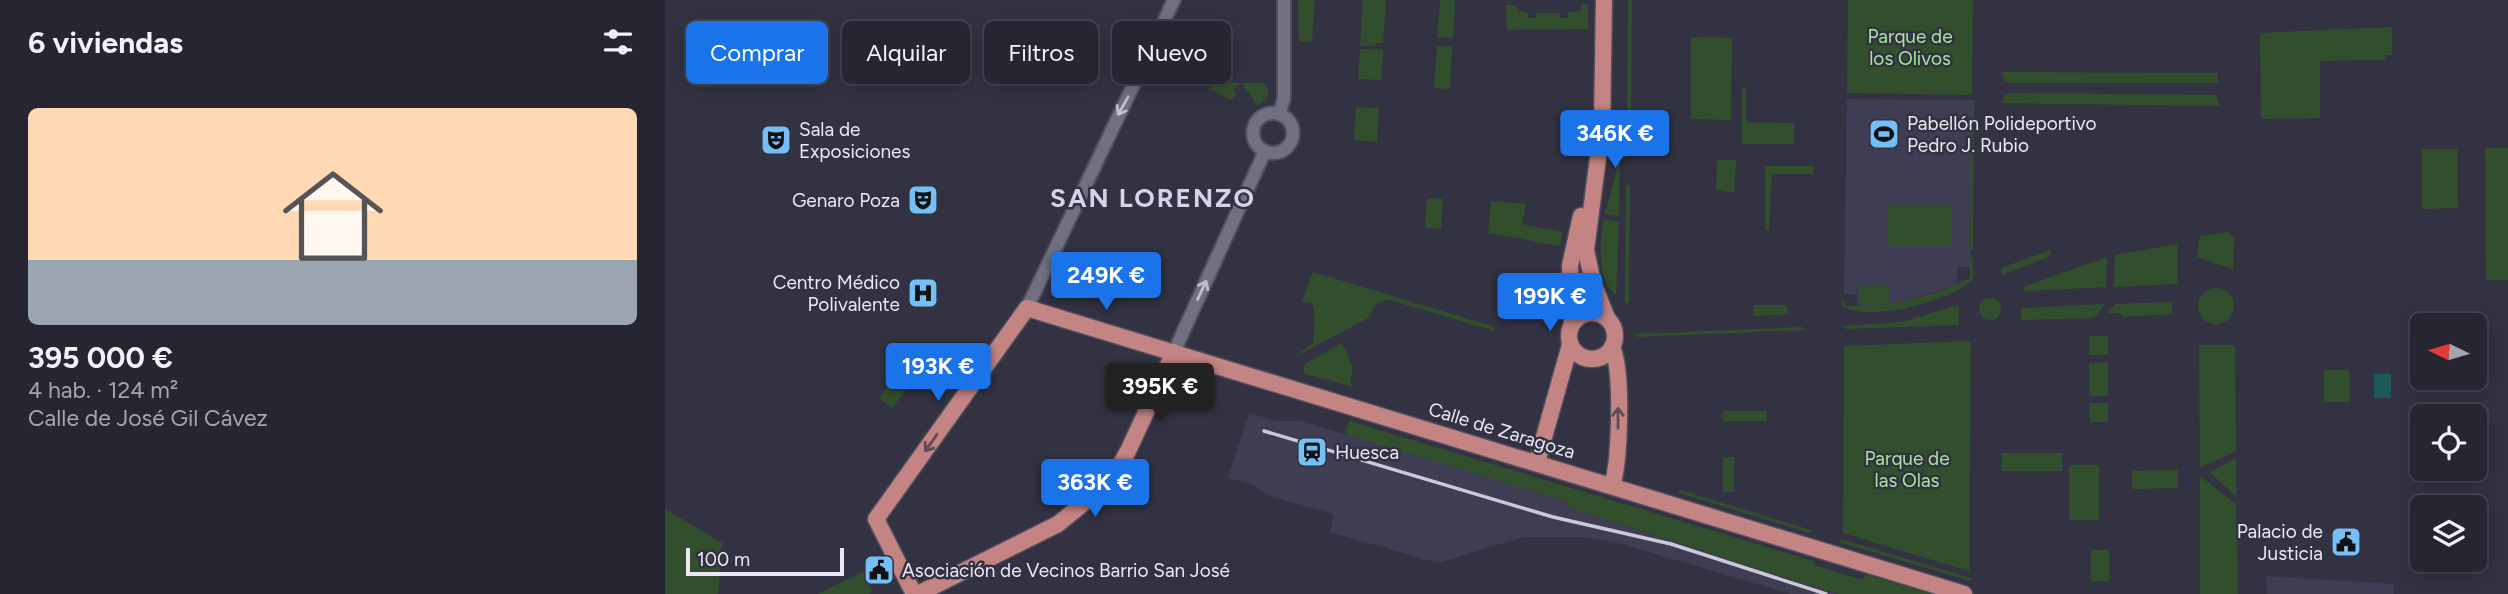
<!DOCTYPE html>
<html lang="es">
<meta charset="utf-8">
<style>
:root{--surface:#262632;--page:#32323e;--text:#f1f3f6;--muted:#a4a5ac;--line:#42434d;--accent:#1a73e8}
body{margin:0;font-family:Figtree,sans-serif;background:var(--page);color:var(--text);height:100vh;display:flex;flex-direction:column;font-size:26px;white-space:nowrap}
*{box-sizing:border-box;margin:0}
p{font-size:23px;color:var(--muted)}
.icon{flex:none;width:38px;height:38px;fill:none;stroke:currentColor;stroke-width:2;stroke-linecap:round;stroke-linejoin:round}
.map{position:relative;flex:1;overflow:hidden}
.sheet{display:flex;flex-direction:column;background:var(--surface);width:665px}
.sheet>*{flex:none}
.top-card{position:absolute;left:21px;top:21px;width:665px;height:63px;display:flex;gap:14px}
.needle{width:46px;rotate:275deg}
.tools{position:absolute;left:1745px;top:313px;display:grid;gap:14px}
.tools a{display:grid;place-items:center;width:77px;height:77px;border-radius:10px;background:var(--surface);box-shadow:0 4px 18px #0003,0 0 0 2px var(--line);font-size:35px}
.scale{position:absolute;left:21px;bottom:18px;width:158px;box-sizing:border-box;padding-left:7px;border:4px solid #e9e8f3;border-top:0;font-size:19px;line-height:24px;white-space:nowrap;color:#e9e8f3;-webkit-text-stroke:5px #333242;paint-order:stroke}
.price{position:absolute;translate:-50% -60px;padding:0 16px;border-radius:7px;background:var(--accent);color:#fff;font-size:23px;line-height:46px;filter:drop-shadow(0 2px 4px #0008)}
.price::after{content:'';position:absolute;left:50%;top:42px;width:21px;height:16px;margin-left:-10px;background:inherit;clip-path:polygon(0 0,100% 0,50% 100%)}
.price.current{background:#222;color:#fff}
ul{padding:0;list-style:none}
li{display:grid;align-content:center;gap:14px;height:371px;padding:0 28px}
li+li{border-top:2px solid var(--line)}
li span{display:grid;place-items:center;height:217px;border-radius:10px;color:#555}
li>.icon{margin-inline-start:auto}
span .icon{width:126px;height:126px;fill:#fffc;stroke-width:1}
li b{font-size:30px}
h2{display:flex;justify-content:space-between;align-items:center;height:84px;padding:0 28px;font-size:30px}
.tag{padding:0 24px;border-radius:10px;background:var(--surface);box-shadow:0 4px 18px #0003,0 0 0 2px var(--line);font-size:24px;line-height:63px}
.tag.current{background:var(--accent);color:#fff}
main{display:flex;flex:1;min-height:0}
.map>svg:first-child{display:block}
.built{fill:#3f3d53}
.green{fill:#324f2d}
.water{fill:#1f5859}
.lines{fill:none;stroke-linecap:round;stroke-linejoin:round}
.minor-casing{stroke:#514f5d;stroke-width:16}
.major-casing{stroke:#514f5d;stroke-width:19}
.minor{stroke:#717082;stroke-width:12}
.major{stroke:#c48484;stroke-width:16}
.rail{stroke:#cac9d5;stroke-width:3.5}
.oneway{stroke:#bfbecb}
.oneway2{stroke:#5e4b56}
.labels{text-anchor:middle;stroke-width:5;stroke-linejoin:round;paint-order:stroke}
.park-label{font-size:19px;fill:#a4e797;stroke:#333242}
.poi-label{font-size:19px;fill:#e9e8f3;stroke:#333242;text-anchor:start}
.street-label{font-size:19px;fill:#e9e8f3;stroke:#333242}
.district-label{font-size:26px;font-weight:bold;letter-spacing:2px;fill:#d4d3e8;stroke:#333242}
</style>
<main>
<section class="sheet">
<h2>6 viviendas<svg class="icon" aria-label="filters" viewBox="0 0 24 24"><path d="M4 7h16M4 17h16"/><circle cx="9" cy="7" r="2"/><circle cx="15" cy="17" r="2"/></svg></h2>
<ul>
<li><span style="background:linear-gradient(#ffd9b3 70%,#9aa5b1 0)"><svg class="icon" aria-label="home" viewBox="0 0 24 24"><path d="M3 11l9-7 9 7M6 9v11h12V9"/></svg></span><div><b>395 000 €</b><p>4 hab. · 124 m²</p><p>Calle de José Gil Cávez</p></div></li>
</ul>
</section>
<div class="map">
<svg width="1843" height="594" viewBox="0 0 1843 594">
<rect width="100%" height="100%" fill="#333242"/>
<!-- built -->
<g class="built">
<polygon points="1182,99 1306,100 1305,267 1292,267 1292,285 1228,305 1192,306 1192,294 1179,294"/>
<polygon points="584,413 611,421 635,421 833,480 903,502 902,507 1173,594 1126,594 953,543 920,537 858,537 773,563 665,532 669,514 606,497 588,485 563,478"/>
<polygon points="1601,576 1728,584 1729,594 1602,594"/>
</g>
<!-- green -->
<g class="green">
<polygon points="633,0 650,0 647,42 634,41"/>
<polygon points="698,0 721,0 718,43 711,43 710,46 695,46"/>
<polygon points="775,0 790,0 788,38 772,37"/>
<polygon points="963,0 967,0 966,122 962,122"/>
<polygon points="1183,0 1308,0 1307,95 1182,93"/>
<polygon points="916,4 923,4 923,29 842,30 841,5 850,5 853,11 863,13 863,18 871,18 871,13 894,13 895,18 903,18 903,12 916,11"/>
<polygon points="1727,27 1727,55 1720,55 1720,60 1655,61 1655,118 1596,119 1595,33"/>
<polygon points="1026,37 1067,38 1066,120 1026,119"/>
<polygon points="772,46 787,47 785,89 769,88"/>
<polygon points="695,49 718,50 716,80 693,79"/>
<polygon points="1337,72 1553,73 1553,83 1345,83 1339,80"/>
<polygon points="552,83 598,83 603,89 603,97 593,106 576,83 568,90 572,95 566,100 543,89"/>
<polygon points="1081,88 1081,122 1129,123 1129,144 1077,144 1077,89"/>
<polygon points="1345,93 1551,95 1554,106 1337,103 1339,96"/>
<polygon points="1306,100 1309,100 1308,250 1305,250"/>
<polygon points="691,107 714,108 712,142 689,140"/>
<polygon points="1820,148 1843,148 1843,280 1821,280"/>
<polygon points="1757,149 1792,149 1793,208 1757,209"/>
<polygon points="955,158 954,216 940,214"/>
<polygon points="1052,160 1071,160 1069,193 1051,190"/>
<polygon points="1100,166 1149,166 1149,174 1107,174 1104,229 1100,229"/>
<polygon points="961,185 965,185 964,303 960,303"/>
<polygon points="762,198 778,199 776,229 760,228"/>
<polygon points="826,201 861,204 857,224 898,232 895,246 823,233"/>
<rect x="1222" y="205" width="65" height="40"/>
<path d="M939,219L954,222L951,294C931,283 935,239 939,219Z"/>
<polygon points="1563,232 1569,239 1568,269 1532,257 1535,236"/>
<polygon points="1512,244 1512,284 1449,287 1450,255"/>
<polygon points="1386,250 1386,256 1336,275 1336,268"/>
<path d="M1305,257H1308V279C1288,301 1202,323 1177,306V294L1180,306C1226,306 1264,299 1305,278Z"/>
<polygon points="1442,257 1441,287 1360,291 1359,287"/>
<polygon points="648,272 830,327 829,331 721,299 709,306 705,317 628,358 648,343 650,317 647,303 637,302"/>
<polygon points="864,281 889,286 883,316 856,308"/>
<rect x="1194" y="285" width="31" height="18"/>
<circle cx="1551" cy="306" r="18"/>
<circle cx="1325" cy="309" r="11"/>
<polygon points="1507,302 1507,314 1457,317 1456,313 1442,313 1450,304"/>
<polygon points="1440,304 1429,318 1356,320 1356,308"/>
<polygon points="1088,305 1122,305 1122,314 1089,316"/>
<polygon points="1294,305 1294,325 1180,329 1180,326 1237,322"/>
<polygon points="1138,327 1138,330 971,337 971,334"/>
<rect x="1424" y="336" width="19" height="19"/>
<polygon points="1306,341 1304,571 1178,533 1179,346"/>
<polygon points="677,343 688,367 685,381 689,387 638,373 640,364"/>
<polygon points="1534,345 1570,345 1571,451 1535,468"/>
<polygon points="1443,362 1443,396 1424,396 1424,363"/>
<polygon points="236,368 250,378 227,408 214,398"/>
<polygon points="1659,370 1684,370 1685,402 1659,402"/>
<polygon points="1443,403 1443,422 1425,422 1424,403"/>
<rect x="1058" y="411" width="44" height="10"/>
<polygon points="684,421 1145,560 1150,561 1149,565 1197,580 1202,575 1266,594 1173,594 902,507 903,502 680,434"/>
<rect x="1337" y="453" width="60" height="18"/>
<rect x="1058" y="457" width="11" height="35"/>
<polygon points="1571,458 1571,497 1545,472"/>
<rect x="1404" y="465" width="30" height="55"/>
<polygon points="1513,470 1513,488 1467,489 1467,471"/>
<polygon points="1535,476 1571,504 1573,594 1535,594"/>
<polygon points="1015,490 1146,530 1145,533 1014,493"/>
<polygon points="0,509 57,543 53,594 0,594"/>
<polygon points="1175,539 1306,578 1305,581 1174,542"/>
<rect x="1426" y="550" width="18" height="31"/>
<polygon points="198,572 208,592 204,594 153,594"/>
</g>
<!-- water -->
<rect class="water" x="1709" y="374" width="17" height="24"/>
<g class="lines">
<!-- minor casing -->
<g class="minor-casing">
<g id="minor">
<circle cx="608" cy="133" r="20"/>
<polyline points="614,114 619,99 619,0"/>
<polyline points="362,308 509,0"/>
<polyline points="509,352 600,151"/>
</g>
</g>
<!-- major casing -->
<g class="major-casing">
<g id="major">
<polyline points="939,0 937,127 921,250 928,283 942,318"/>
<circle cx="927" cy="336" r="23"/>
<polyline points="907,324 905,266 916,216"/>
<path d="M947,347C958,371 955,460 947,486"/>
<polyline points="872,462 905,345"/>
<polyline points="249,594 211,519 362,308 1299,594"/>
<polyline points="253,594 393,524 436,489 449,476 463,451 509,352"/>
</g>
</g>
<!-- minor -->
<use href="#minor" class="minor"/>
<!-- major -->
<use href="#major" class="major"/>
<!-- rail -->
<polyline class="rail" points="599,431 888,517 1006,544 1161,594"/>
</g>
<!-- one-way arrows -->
<defs><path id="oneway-shaft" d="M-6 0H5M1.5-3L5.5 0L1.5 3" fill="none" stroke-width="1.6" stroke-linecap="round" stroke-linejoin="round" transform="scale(1.75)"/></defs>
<g class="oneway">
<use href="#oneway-shaft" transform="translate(458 106) rotate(119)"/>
<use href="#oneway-shaft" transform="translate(537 290) rotate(-65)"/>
</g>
<g class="oneway2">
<use href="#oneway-shaft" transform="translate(953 418) rotate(-90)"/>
<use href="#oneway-shaft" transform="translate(266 443) rotate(125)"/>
</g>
<!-- icons -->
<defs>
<g id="stadium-square" transform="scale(1.575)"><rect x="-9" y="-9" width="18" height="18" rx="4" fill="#74c0f6" stroke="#333242"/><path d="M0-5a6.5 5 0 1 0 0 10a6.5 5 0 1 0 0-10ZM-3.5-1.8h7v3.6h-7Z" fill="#111"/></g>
<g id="theatre-square" transform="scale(1.575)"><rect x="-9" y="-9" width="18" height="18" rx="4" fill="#74c0f6" stroke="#333242"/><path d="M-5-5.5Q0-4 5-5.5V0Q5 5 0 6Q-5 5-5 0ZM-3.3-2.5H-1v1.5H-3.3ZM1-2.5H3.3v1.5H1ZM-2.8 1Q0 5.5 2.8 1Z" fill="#111"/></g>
<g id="hospital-square" transform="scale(1.575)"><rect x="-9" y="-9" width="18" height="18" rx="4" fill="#74c0f6" stroke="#333242"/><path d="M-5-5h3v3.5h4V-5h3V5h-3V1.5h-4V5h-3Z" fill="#111"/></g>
<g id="station-square" transform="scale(1.575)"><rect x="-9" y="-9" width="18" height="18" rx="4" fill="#74c0f6" stroke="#333242"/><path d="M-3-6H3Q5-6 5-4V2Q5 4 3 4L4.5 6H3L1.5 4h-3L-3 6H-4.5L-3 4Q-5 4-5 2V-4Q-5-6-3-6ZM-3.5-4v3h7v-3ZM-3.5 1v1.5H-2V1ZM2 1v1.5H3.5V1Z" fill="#111"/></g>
<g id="civic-square" transform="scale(1.575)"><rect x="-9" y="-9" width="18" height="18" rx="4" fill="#74c0f6" stroke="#333242"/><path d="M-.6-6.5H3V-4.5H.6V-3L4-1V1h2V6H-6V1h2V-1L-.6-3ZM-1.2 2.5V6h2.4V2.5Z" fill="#111"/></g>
</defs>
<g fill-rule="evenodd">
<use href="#stadium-square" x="1219" y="134"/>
<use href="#theatre-square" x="111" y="140"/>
<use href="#theatre-square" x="258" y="200"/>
<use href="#hospital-square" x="258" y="293"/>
<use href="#station-square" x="647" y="452"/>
<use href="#civic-square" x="1681" y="542"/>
<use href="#civic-square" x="214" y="570"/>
</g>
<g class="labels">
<!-- park labels -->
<g class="park-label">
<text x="1245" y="43">Parque de<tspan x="1245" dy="22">los Olivos</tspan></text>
<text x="1242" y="465">Parque de<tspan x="1242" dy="22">las Olas</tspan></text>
</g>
<!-- poi labels -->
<g class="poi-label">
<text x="1242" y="130">Pabellón Polideportivo<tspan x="1242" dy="22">Pedro J. Rubio</tspan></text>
<text x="134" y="136">Sala de<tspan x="134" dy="22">Exposiciones</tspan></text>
<text x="235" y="207" text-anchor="end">Genaro Poza</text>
<text x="235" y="289" text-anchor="end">Centro Médico<tspan x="235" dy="22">Polivalente</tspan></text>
<text x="670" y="459">Huesca</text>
<text x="1658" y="538" text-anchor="end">Palacio de<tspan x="1658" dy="22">Justicia</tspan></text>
<text x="237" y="577">Asociación de Vecinos Barrio San José</text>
</g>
<!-- street labels -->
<g class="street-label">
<text transform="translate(837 430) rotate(17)" y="7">Calle de Zaragoza</text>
</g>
<!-- district labels -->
<g class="district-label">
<text x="488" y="207">SAN LORENZO</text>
</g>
</g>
</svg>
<div class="tools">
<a><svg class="needle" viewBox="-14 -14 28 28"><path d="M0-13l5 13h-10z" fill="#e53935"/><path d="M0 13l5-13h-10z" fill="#a4a5ac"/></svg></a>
<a><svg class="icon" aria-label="locate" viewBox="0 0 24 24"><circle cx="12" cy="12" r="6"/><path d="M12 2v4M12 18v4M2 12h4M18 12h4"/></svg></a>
<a><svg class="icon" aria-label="layers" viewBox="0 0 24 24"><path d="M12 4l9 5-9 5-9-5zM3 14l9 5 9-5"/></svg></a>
</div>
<div class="scale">100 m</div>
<b class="price" style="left:950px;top:170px">346K €</b>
<b class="price" style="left:441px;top:312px">249K €</b>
<b class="price" style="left:885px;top:333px">199K €</b>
<b class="price" style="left:273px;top:403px">193K €</b>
<b class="price current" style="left:495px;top:423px">395K €</b>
<b class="price" style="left:430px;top:519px">363K €</b>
<div class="top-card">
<a class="tag current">Comprar</a>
<a class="tag">Alquilar</a>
<a class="tag">Filtros</a>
<a class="tag">Nuevo</a>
</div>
</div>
</main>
